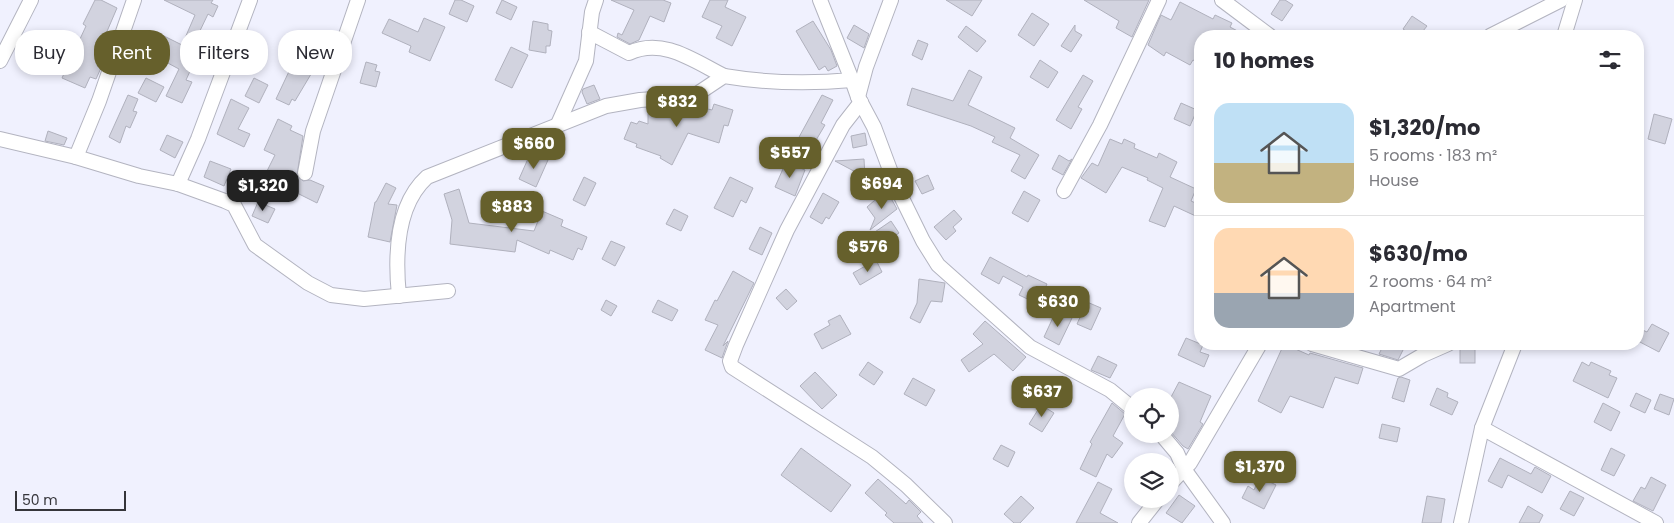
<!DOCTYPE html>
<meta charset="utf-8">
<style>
:root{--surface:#fff;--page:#f2f2f3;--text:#2b2b33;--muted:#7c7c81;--line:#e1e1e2;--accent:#66602c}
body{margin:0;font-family:Poppins,sans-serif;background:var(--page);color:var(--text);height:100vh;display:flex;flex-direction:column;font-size:19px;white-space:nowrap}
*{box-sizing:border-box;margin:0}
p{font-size:16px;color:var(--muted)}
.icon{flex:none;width:28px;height:28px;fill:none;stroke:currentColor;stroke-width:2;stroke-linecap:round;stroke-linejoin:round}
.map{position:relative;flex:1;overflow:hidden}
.panel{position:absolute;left:1194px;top:30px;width:450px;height:320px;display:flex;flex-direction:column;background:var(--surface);border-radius:20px;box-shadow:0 2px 8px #0003}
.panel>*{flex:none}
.guide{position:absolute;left:15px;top:30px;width:475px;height:45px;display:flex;gap:10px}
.controls{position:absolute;left:1124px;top:388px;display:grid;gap:10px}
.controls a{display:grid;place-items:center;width:55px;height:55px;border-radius:50%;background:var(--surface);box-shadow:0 2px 8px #0003;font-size:25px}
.scale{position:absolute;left:15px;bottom:12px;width:111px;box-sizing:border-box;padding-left:5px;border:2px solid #35353a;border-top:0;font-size:14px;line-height:18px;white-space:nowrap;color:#35353a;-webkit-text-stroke:4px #f0f1fe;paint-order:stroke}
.price{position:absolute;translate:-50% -42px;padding:0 11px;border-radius:10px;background:var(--accent);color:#fff;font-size:16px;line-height:32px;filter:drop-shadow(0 1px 2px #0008)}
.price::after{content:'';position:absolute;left:50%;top:30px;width:15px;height:11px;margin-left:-8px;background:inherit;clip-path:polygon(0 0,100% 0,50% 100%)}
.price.selected{background:#222;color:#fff}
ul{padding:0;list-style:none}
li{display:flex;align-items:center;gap:15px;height:125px;padding:0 20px}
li+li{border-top:1px solid var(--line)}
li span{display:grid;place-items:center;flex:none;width:140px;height:100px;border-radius:15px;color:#555}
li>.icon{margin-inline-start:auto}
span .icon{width:60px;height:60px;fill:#fffc;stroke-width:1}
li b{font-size:21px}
h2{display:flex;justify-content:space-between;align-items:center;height:60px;padding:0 20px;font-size:21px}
.tag{padding:0 18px;border-radius:20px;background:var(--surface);box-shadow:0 2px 8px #0003;font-size:18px;line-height:45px}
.tag.selected{background:var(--accent);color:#fff}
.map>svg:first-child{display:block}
.building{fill:#d2d3df;stroke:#b0b1bd}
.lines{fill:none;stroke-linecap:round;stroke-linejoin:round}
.street-casing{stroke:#b3b4c0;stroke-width:16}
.street{stroke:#fff;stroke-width:14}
</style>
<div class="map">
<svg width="1674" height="523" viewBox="0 0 1674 523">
<rect width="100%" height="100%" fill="#f0f1fe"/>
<!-- building -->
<g class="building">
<polygon points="95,0 101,0 117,8 99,50 103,52 97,66 101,68 96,79 90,77 85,88 62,78 86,26 83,24"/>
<polygon points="164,0 213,0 211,3 218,6 213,17 208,14 197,37 204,40 186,80 192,82 182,103 166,96 179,69 149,53 160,34 182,45 195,15"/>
<polygon points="455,0 461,0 474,6 467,22 449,14"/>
<polygon points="502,0 517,7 511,20 496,13"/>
<polygon points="663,0 671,3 664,22 650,16 639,40 630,44 617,37 618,33 622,35 634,10 611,0"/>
<polygon points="710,0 728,0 725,7 746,17 732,46 716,38 722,26 702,17"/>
<polygon points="946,0 982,0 972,16"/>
<polygon points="1084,0 1149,0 1132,37 1116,28 1119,21"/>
<polygon points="1280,0 1285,0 1293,5 1282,21 1271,14"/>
<polygon points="1180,2 1213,19 1215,15 1232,23 1230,27 1247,36 1200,36 1200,64 1193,60 1190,65 1166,52 1164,56 1148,45 1161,15 1171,20"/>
<polygon points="1032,13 1049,24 1034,46 1018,35"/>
<polygon points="1412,16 1427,26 1419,36 1413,36 1403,29"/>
<polygon points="424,18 445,27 430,61 409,52 411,46 382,33 389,19 418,32"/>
<polygon points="533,21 548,24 548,30 552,31 550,46 546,46 546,53 529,50"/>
<polygon points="813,21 831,50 837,66 828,71 825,66 819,70 796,31"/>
<polygon points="854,25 869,34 864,48 847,38"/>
<polygon points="1075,25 1075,31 1082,35 1071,52 1061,46"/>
<polygon points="966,26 986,41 977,52 958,37"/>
<polygon points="918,40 928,44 922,60 912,55"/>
<polygon points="511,47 528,55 512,88 495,80"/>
<polygon points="300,48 320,59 295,101 292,99 289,105 276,99"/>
<polygon points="1040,60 1058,72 1048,88 1030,77"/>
<polygon points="366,62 377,65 375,71 380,72 376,87 360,83"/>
<polygon points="969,70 982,77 968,105 1015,128 1010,138 1039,155 1025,179 1011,171 1020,155 992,142 995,137 971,126 907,105 912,88 953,101"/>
<polygon points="1083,75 1093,81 1078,107 1082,109 1071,129 1056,120"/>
<polygon points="146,78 164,87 156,102 138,93"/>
<polygon points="254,78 268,85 259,103 245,96"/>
<polygon points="594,85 600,99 587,104 582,92 583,89"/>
<polygon points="128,95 138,99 133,111 137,112 130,128 126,126 120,143 109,137"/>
<polygon points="822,95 833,100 821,123 825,125 812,147 798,139"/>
<polygon points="231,99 249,108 238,129 250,134 244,147 217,134"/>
<polygon points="1181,103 1197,110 1190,126 1174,119"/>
<polygon points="714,104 733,110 728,126 724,125 719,143 688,133 672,165 660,158 661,156 636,147 637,144 624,139 631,122 637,124 639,121 648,124 648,108 692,105 712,110"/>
<polygon points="1654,114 1672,119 1665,144 1648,139"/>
<polygon points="278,119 292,126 290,130 303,136 297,175 303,181 310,180 324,186 317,203 271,180 272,178 265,175 275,155 264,150"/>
<polygon points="48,131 67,138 64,145 45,141"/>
<polygon points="865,133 867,145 853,148 851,136"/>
<polygon points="167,135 183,142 175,158 160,150"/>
<polygon points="1110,139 1122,144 1124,139 1135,144 1134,148 1157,158 1159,153 1177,162 1170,177 1196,189 1191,201 1200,205 1200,218 1174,206 1165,227 1149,221 1163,188 1147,180 1148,178 1122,167 1106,193 1081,178 1092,163 1098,166"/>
<polygon points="531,152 548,160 536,187 519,179"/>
<polygon points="1059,155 1069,161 1072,159 1063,175 1052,169"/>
<polygon points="864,159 865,177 835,161"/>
<polygon points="210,161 231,169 224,186 204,177"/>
<polygon points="786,162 805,170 795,196 775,187"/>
<polygon points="928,175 934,189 922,194 915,181"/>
<polygon points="584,177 596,183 585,206 573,200"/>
<polygon points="730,177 753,188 746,203 741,200 733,217 714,208"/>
<polygon points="386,183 396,188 388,204 397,205 390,242 368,237 375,202 376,202"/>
<polygon points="459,189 469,223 534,231 542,211 563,220 561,226 587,237 582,250 578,248 573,260 550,250 549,254 517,240 515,252 450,244 452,220 444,194"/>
<polygon points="1024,191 1040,200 1028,222 1012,213"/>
<polygon points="823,193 839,202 829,219 826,217 822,224 810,217"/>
<polygon points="888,193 897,209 870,230 875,218 867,207 875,200 883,204"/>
<polygon points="258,202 275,209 268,223 252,216"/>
<polygon points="674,209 688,216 681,231 666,224"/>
<polygon points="954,210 962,219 953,227 956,231 946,240 934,227"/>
<polygon points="891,221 899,233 874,250 866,238"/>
<polygon points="760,227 772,233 762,255 749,249"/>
<polygon points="611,241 625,247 615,266 602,259"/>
<polygon points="990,257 1027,277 1028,275 1047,284 1038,304 1019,295 1023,287 1003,276 999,284 981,274"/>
<polygon points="876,260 882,272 860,285 853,273"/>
<polygon points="733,271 754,283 723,346 728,341 722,358 705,350 718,325 705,320 715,300 717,301"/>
<polygon points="919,279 945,283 942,302 931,301 920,323 910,318 917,303"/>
<polygon points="786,289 797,301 787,310 776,298"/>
<polygon points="606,300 617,306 611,316 601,310"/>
<polygon points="658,300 678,310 672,321 652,312"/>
<polygon points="1087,302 1101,308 1091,330 1077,324"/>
<polygon points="1056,311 1072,318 1059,345 1044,337"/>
<polygon points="840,315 851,334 822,349 814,334 830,325 828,321"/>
<polygon points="985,321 1026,357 1013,371 994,354 969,372 961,360 983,344 973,334"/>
<polygon points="1652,324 1669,333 1659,352 1638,341 1638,328 1647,332"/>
<polygon points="1186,338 1203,345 1200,352 1209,355 1204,367 1178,355"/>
<polygon points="1284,344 1309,355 1310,353 1363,368 1358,384 1335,377 1323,408 1290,396 1281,413 1258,401"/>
<polygon points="1384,344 1406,344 1398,360 1379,354"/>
<rect x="1460" y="344" width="15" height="19"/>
<polygon points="1098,356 1117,365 1110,378 1091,370"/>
<polygon points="868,362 883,372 874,385 859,375"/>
<polygon points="1582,362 1589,366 1591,362 1611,371 1609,375 1617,378 1608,398 1573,381"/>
<polygon points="815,372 837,395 822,409 800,386"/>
<polygon points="1401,377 1410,380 1404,402 1392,398 1398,378"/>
<polygon points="913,378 935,390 926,406 904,394"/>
<polygon points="1179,382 1211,396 1200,422 1203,424 1188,449 1183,446 1170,431 1170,399"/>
<polygon points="1437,388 1448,393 1447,397 1458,402 1452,415 1430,405"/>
<polygon points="1636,393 1651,400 1645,413 1630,406"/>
<polygon points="1660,394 1674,399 1669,415 1654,409"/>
<polygon points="1112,403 1125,414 1113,436 1123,443 1112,458 1107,454 1096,477 1080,469 1092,444 1090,442"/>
<polygon points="1603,403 1620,412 1611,431 1594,422"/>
<polygon points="1041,405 1054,413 1042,432 1029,424"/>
<polygon points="1382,424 1400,428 1397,442 1379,438"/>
<polygon points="1001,445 1015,452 1008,467 993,459"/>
<polygon points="801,448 851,485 831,512 781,475"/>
<polygon points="1611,448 1625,455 1614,476 1601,470"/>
<polygon points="1500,458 1531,474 1535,467 1551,476 1542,493 1508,475 1502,488 1488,481"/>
<polygon points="1260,477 1276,485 1264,509 1242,498 1248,486 1254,490"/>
<polygon points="1651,477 1666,485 1653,511 1633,501 1641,487 1645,489"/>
<polygon points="878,479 906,504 909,500 921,512 917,516 923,523 894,523 885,515 887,513 865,493"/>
<polygon points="1098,482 1112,489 1100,513 1118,523 1076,523"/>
<polygon points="1570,491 1584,498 1574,516 1560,509"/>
<polygon points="1179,495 1195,506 1182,523 1166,513"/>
<polygon points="1021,496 1034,508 1020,523 1014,523 1004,514"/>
<polygon points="1427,496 1445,499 1441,523 1422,523"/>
<polygon points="1528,506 1543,515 1539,523 1519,523"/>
</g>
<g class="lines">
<!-- street casing -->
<g class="street-casing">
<g id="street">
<polyline points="1222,0 1270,36"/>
<path d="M589,32L629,53C663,37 694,61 724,76"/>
<polyline points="1490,36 1561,0"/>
<polyline points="1564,36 1575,0"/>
<polyline points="0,61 31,0"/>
<polyline points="852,80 858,97 874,127 896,186 923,241 938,265 1030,347 1110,390 1132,408"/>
<polyline points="858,97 866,67 891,0"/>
<polyline points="861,102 843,125 787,230 736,345 730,361 732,367 872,457 906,485 945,523"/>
<polyline points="558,124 586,61 592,12 596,0"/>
<polyline points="0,139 76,157 139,176 178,184 225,201 234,205 255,245 308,283 331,295 364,299 448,291"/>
<polyline points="76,157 99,101 134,0"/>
<polyline points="305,173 313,131 358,0"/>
<polyline points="178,184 198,139 250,0"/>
<polyline points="1064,191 1100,125 1159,0"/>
<path d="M399,296C395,257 396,205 427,177L606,106L640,100L694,96L724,76C766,83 809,84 852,80L820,0"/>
<polyline points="1312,344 1399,369 1423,355 1448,344"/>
<polyline points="1482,428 1656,523"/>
<polyline points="1161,434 1177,453 1184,469 1190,463 1260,344"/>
<polyline points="1170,484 1184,469 1223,523"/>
<polyline points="1139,523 1158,499"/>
<polyline points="1461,523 1482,428 1515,344"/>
</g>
</g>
<!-- street -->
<use href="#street" class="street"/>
</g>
</svg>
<div class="controls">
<a><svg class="icon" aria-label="locate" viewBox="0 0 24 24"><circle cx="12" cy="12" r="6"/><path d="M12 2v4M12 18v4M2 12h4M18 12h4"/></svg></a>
<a><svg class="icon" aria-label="layers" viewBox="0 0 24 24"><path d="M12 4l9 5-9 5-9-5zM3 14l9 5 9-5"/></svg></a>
</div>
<div class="scale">50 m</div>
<b class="price" style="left:677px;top:128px">$832</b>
<b class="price" style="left:534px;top:170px">$660</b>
<b class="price" style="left:790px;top:179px">$557</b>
<b class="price" style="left:882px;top:210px">$694</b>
<b class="price selected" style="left:263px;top:212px">$1,320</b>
<b class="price" style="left:512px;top:233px">$883</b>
<b class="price" style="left:868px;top:273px">$576</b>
<b class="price" style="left:1058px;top:328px">$630</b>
<b class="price" style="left:1042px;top:418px">$637</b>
<b class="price" style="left:1260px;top:493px">$1,370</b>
<div class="guide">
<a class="tag">Buy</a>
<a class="tag selected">Rent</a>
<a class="tag">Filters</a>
<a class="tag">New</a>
</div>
<section class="panel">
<h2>10 homes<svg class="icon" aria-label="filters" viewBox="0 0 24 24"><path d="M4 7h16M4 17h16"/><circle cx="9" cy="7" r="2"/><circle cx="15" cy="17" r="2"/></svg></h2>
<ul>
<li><span style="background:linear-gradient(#bfe0f5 60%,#c2b280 0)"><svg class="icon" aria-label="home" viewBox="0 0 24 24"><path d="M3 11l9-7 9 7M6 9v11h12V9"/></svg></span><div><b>$1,320/mo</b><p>5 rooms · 183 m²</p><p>House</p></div></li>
<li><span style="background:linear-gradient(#ffd9b3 65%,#9aa5b1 0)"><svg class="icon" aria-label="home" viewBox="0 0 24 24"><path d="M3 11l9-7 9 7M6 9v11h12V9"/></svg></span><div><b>$630/mo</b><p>2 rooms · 64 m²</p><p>Apartment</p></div></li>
</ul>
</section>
</div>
